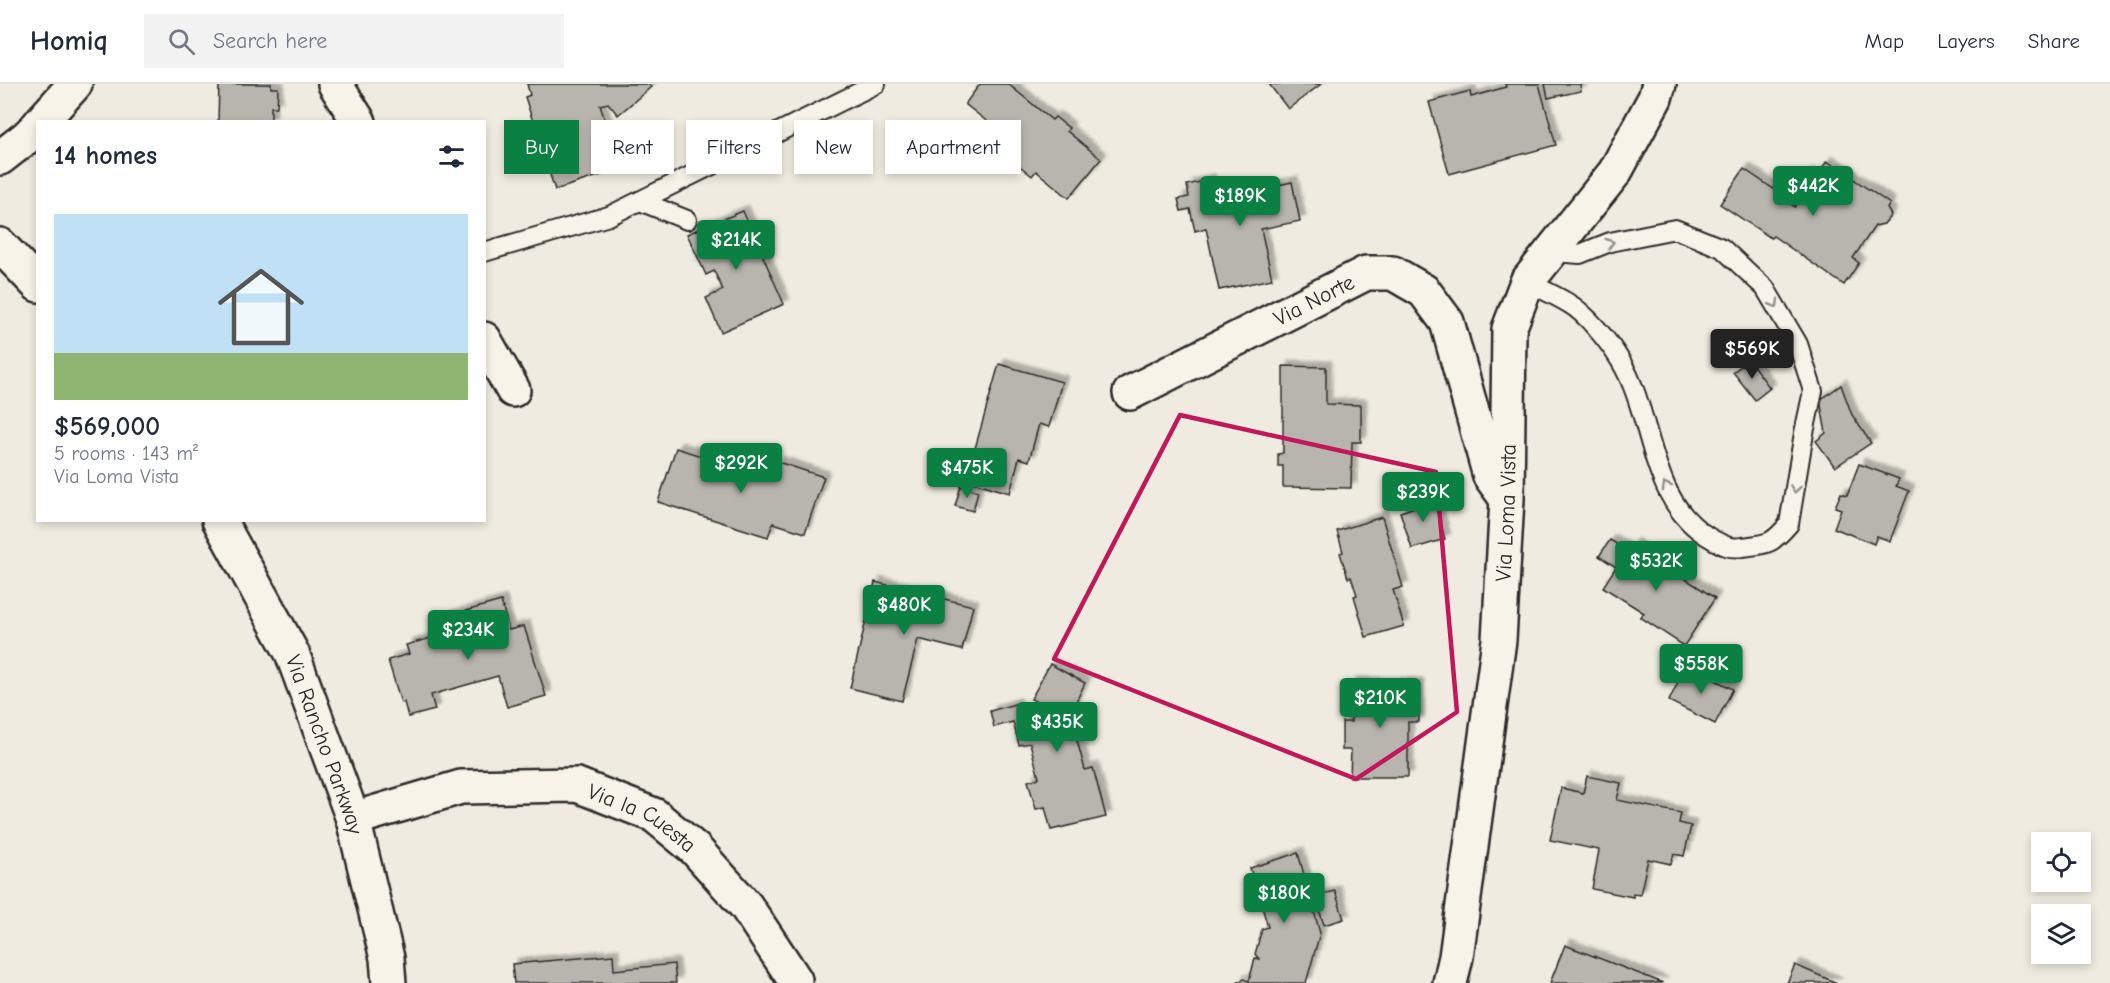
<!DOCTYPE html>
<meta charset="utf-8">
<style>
:root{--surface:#fff;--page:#f2f2f3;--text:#1f2937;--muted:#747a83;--line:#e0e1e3;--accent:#0b8043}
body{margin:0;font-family:"Comic Neue",sans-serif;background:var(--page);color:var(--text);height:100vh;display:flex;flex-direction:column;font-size:22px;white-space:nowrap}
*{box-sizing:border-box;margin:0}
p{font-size:20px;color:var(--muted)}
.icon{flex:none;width:33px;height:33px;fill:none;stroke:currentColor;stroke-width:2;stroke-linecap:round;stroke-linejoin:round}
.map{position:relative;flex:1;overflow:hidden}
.side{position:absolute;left:36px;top:36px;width:450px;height:402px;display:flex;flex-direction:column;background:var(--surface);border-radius:0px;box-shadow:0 3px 9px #0003}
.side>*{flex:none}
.hud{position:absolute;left:504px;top:36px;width:570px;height:54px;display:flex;gap:12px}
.fabs{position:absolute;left:2031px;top:748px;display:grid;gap:12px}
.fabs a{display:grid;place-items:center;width:60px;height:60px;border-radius:0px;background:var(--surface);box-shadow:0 3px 9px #0003;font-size:30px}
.price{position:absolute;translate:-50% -51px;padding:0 14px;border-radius:6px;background:var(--accent);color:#fff;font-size:20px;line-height:39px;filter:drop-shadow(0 2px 3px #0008)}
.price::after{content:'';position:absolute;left:50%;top:36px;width:18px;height:14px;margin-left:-9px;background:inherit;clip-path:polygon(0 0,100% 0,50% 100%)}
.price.current{background:#222;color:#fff}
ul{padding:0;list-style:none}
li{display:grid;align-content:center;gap:12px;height:318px;padding:0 18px}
li span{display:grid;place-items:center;height:186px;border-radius:0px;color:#555}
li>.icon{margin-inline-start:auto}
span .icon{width:108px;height:108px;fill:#fffc;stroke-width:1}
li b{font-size:26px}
h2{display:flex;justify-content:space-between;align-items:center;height:72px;padding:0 18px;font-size:26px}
.pill{padding:0 21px;border-radius:0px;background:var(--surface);box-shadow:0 3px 9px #0003;font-size:21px;line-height:54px}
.pill.current{background:var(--accent);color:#fff}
header{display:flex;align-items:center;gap:36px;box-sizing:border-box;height:84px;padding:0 30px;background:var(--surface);border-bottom:2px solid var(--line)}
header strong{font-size:28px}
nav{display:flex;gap:33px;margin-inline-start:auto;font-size:21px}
.search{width:420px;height:54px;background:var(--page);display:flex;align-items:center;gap:15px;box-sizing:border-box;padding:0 21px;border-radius:0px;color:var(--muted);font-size:22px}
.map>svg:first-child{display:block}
.building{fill:#b8b5ae;stroke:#2b2b2b;stroke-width:1.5;filter:url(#shadow)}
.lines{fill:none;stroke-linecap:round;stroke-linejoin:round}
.service-casing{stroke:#2b2b2b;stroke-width:22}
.minor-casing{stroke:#2b2b2b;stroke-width:38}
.primary-casing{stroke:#2b2b2b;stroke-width:38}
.service{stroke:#f7f3e8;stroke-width:18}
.minor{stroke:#f7f3e8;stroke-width:33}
.primary{stroke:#f7f3e8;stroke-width:33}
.oneway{stroke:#918f8a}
.marked{fill:none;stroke:#c2185b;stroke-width:4.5;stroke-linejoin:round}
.labels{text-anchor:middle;stroke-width:4.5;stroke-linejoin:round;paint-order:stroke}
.street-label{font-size:22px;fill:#2b2b2b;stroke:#f7f3e8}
</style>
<header>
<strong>Homiq</strong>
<div class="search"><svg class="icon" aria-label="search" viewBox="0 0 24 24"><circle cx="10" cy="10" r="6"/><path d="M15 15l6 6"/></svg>Search here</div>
<nav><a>Map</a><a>Layers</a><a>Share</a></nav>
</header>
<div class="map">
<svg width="2110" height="899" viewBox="0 0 2110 899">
<defs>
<filter id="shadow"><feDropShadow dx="5.5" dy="-5.5" stdDeviation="1.5" flood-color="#0004"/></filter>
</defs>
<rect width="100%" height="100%" fill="#efebe0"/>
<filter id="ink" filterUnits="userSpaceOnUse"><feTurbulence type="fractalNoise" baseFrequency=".0167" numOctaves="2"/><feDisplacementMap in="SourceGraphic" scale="12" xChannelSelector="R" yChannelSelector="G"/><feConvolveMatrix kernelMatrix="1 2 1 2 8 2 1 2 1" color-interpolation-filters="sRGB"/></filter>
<g filter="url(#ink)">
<!-- building -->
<g class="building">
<polygon points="219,0 271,0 271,4 278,4 277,23 271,23 271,38 218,38"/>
<polygon points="527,0 648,0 651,3 618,31 608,19 600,21 620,85 555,106 525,13 530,11"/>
<polygon points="980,0 1008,0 1052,36 1055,33 1069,44 1067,47 1101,75 1069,114 1036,87 1032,92 992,59 995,55 983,46 989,39 965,20"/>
<polygon points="1269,0 1321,0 1288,25"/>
<polygon points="1505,0 1539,0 1556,61 1449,90 1429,18 1470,7 1471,13 1506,3"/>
<polygon points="1545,0 1580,0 1581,7 1548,14"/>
<polygon points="1827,77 1890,120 1887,124 1891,131 1884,140 1875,142 1853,174 1859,179 1844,201 1773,152 1771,154 1720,120 1744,85 1788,115 1786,117 1795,123 1801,114 1794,109 1807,90 1815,94"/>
<polygon points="1209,96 1211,106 1231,102 1233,111 1292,98 1300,137 1261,145 1272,195 1219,206 1206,144 1195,147 1190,125 1181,127 1178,115 1189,113 1187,101"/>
<polygon points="743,127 784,220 721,248 706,214 723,206 714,187 706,191 687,150"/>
<polygon points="1749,276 1770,304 1755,316 1733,288"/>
<polygon points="999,280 1062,298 1049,343 1039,340 1029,377 1019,374 1010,409 966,396"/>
<polygon points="1283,282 1326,283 1326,320 1361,321 1361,358 1352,358 1351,404 1283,403 1283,382 1278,382 1278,370 1283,369"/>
<polygon points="1841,301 1852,331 1871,359 1835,383 1816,357 1826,349 1820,316"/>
<polygon points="676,364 773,395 778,378 824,393 805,449 773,439 768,453 658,418"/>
<polygon points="1859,380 1899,395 1896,402 1909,407 1890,457 1877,452 1874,460 1834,444 1841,425 1835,423 1841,409 1847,411"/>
<polygon points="961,402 978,407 973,427 955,422"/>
<polygon points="1427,411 1429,419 1434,417 1445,455 1412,465 1400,428 1415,423 1412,415"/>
<polygon points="1382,433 1403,503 1393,506 1404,542 1366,553 1354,512 1357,511 1351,493 1348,494 1340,469 1343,468 1337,447"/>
<polygon points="1610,456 1628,467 1632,460 1715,514 1684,562 1640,533 1644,529 1603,503 1616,483 1599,472"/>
<polygon points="875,498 973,522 962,566 918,555 902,617 850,604"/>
<polygon points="501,517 509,546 524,542 546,612 507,623 498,592 431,611 435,626 408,633 404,618 401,619 388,576 409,570 406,561 449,549 444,533"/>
<polygon points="1050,580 1085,599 1070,630 1085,686 1093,684 1106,733 1051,746 1045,723 1036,725 1028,697 1039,694 1030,659 1019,661 1013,638 994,643 990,627 1015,620 1017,630 1029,627 1031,633 1047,630 1049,624 1031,615"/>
<polygon points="1686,581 1733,605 1715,640 1669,617"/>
<polygon points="1351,599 1418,600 1419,638 1408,638 1408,693 1350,693 1351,666 1342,666 1342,638 1351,638"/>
<polygon points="1587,692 1621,699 1617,716 1681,729 1679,739 1691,742 1684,772 1674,770 1671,780 1648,775 1640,811 1633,810 1633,813 1592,805 1599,766 1550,756 1561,704 1583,709"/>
<polygon points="1298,769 1320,849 1306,899 1236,899 1244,895 1249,897 1255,874 1259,875 1255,870 1262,845 1268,843 1250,784"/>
<polygon points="1335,807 1344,835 1324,841 1315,813"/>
<polygon points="1565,861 1663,899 1550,899"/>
<polygon points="613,871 614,886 674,880 676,899 514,899 512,880"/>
<polygon points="1795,881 1837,899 1787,899"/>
</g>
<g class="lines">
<!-- service casing -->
<g class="service-casing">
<g id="service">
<polyline points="640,117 687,136"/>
<polyline points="484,168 609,132 876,0"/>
<path d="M1527,198C1541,205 1555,211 1568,219C1586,229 1609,258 1620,276C1655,333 1647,419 1712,455C1723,461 1729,465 1742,463C1768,460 1771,461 1789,440L1804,349L1813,307L1798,260L1765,204L1722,164L1675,145L1610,158L1580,170L1567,169L1554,164"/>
</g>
</g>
<!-- minor casing -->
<g class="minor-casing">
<g id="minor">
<polyline points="335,0 359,38"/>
<polyline points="41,38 75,0"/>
<polyline points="0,74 27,53 38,42"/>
<polyline points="484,255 513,306"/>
<path id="s1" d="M1130,309L1366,189H1393L1424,207L1447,238L1490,392L1504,411"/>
<path id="s2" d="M353,735L461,703L577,701L654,731L695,765L746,822L795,896"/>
<path id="s3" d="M1450,899L1456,873L1499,556L1507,415L1509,245L1527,198L1615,88L1655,14L1659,0"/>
</g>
</g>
<!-- primary casing -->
<g class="primary-casing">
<g id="primary">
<polyline points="0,161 38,201"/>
<path id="s4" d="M219,436L292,569L353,735L387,874L389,899"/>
</g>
</g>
<!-- service -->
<use href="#service" class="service"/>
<!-- minor -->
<use href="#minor" class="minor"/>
<!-- primary -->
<use href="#primary" class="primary"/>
</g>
<!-- one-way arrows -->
<defs><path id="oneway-chevron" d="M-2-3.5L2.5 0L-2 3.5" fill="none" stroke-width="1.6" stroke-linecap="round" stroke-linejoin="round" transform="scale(1.5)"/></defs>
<g class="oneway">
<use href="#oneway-chevron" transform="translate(1610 159) rotate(-16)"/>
<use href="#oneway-chevron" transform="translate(1775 220) rotate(60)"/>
<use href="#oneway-chevron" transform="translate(1666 402) rotate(-119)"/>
<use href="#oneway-chevron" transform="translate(1795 405) rotate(99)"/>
</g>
</g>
<!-- marked area -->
<path class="marked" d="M1180,331L1436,388L1457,628L1356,695L1054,575Z"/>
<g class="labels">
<!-- street labels -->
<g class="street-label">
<text dy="8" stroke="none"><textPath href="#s1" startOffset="206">Via Norte</textPath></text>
<text dy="8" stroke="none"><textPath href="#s3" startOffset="474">Via Loma Vista</textPath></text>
<text dy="8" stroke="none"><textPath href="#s4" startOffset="249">Via Rancho Parkway</textPath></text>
<text dy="8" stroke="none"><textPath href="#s2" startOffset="302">Via la Cuesta</textPath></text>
</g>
</g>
</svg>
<div class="fabs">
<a><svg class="icon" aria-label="locate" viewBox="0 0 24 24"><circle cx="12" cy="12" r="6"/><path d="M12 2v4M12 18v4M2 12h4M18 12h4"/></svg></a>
<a><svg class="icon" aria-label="layers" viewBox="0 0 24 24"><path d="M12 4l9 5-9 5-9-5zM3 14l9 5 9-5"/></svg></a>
</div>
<b class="price" style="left:1813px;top:133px">$442K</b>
<b class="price" style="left:1240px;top:143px">$189K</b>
<b class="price" style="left:736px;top:187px">$214K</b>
<b class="price current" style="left:1752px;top:296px">$569K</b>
<b class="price" style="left:741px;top:410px">$292K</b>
<b class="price" style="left:967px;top:415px">$475K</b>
<b class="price" style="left:1423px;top:439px">$239K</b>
<b class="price" style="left:1656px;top:508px">$532K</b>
<b class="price" style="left:904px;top:552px">$480K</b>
<b class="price" style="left:468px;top:577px">$234K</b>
<b class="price" style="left:1701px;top:611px">$558K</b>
<b class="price" style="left:1380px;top:645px">$210K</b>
<b class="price" style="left:1057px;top:669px">$435K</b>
<b class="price" style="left:1284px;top:840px">$180K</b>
<div class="hud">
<a class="pill current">Buy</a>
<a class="pill">Rent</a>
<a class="pill">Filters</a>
<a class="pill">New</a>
<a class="pill">Apartment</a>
</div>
<section class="side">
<h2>14 homes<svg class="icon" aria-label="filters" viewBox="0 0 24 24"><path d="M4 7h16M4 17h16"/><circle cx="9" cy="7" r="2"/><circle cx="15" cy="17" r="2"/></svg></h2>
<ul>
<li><span style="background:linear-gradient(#bfe0f5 75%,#8fb573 0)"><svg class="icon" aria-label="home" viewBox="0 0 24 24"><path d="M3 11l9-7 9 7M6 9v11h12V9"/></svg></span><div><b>$569,000</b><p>5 rooms · 143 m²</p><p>Via Loma Vista</p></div></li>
</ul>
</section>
</div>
